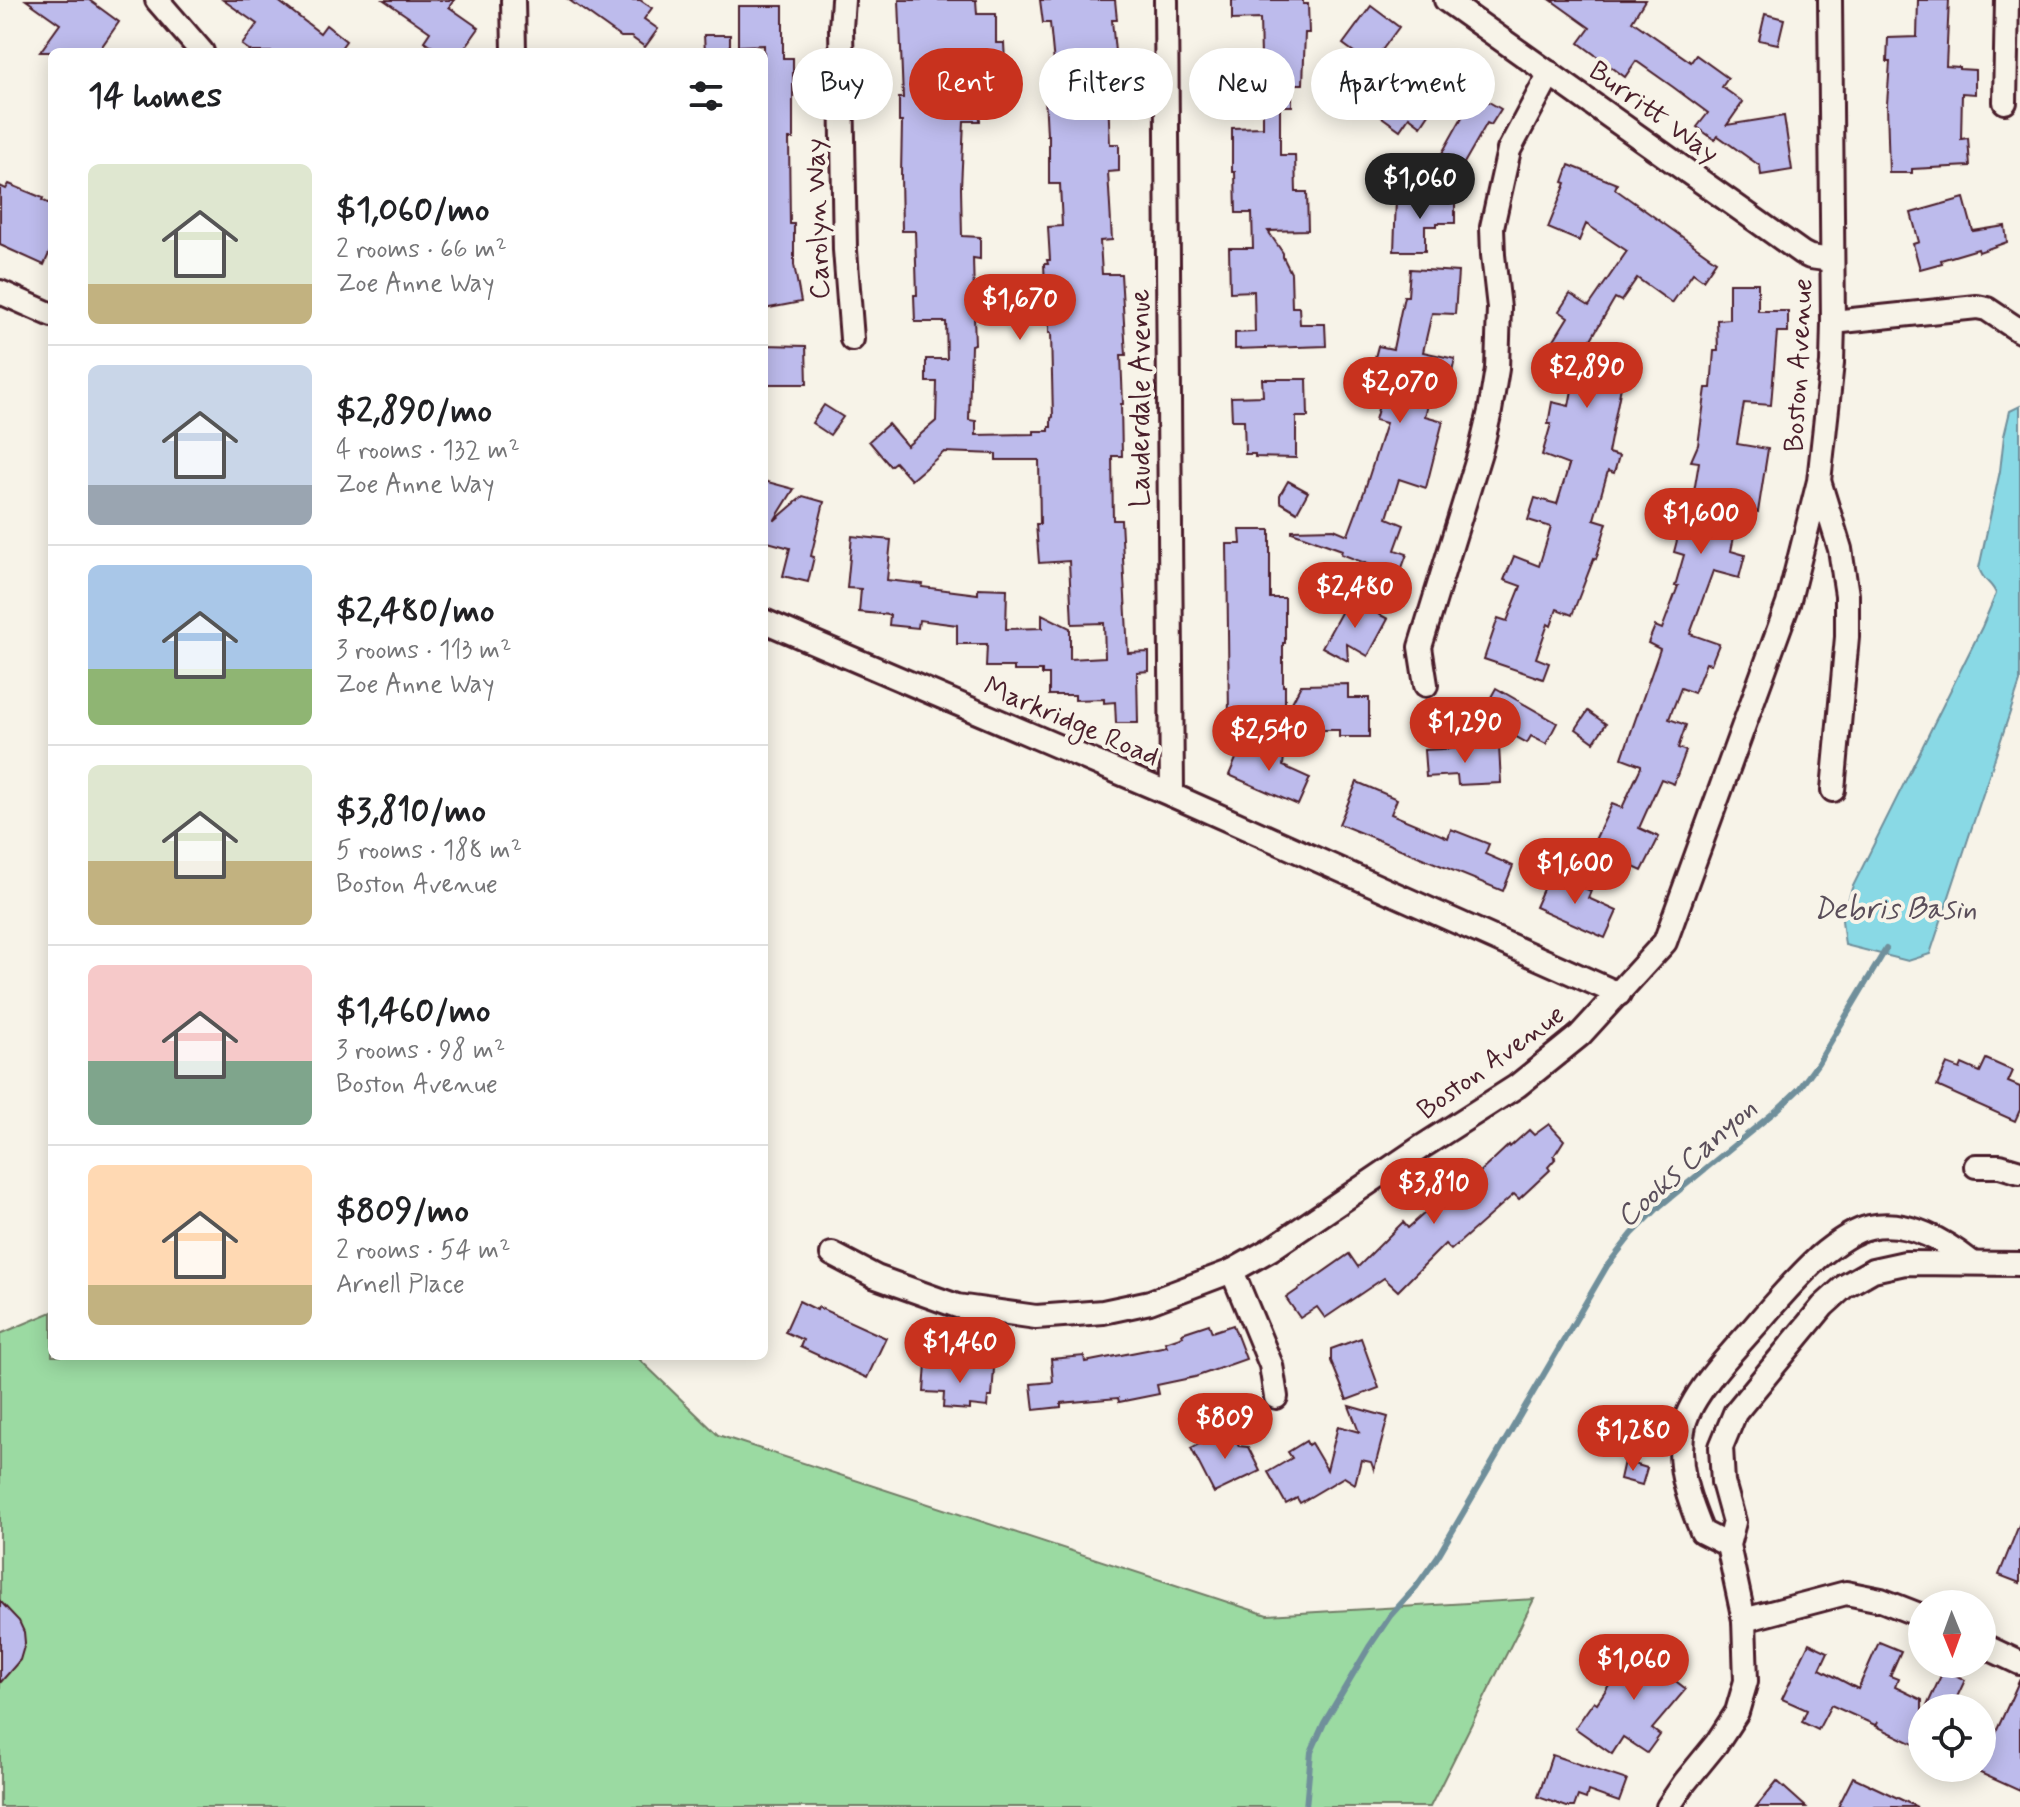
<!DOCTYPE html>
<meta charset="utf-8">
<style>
:root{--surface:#fff;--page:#f2f2f2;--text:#202124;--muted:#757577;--line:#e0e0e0;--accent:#c8321e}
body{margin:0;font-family:Mynerve,sans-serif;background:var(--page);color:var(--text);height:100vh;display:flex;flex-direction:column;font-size:30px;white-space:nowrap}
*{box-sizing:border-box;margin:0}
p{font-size:26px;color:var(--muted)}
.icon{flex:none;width:44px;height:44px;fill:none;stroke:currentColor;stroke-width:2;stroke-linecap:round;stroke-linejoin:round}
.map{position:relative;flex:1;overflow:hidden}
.side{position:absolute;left:48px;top:48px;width:720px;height:1312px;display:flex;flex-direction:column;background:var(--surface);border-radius:12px;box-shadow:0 4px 20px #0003}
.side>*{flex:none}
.banner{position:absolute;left:792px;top:48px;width:760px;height:72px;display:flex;gap:16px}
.needle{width:52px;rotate:179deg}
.controls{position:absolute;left:1908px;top:1590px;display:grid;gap:16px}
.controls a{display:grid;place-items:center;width:88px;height:88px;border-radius:50%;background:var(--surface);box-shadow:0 4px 20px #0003;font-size:40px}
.price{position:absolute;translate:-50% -68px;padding:0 18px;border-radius:28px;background:var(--accent);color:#fff;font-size:26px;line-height:52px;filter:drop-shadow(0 2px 4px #0008)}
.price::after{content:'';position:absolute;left:50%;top:48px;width:24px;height:18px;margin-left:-12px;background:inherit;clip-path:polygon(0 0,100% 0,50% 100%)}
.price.on{background:#222;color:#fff}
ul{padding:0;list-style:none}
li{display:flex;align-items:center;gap:24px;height:200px;padding:0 40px}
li+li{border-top:2px solid var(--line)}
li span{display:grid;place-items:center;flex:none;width:224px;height:160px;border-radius:12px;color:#555}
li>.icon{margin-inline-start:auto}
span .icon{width:96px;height:96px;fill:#fffc;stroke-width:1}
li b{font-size:34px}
h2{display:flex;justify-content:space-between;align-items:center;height:96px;padding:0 40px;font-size:34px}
.tag{padding:0 28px;border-radius:36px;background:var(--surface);box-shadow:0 4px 20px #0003;font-size:28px;line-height:72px}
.tag.on{background:var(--accent);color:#fff}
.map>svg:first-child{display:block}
.green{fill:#9bdaa2;stroke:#727c66;stroke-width:2}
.water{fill:#89d9e5;stroke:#708f9b;stroke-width:2}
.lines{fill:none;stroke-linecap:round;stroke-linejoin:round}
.stream{stroke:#708f9b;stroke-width:6}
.building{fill:#bdbbec;stroke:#4a1f2b;stroke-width:2}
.minor-casing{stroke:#4a1f2b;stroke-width:28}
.minor{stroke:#f7f3e8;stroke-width:22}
.labels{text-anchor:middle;stroke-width:8;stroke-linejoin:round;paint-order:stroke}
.street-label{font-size:28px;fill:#4a1f2b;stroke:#f7f3e8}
.water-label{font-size:30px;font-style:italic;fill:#5a4e5a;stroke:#f7f3e8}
</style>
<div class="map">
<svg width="2020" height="1807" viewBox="0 0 2020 1807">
<rect width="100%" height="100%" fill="#f7f3e8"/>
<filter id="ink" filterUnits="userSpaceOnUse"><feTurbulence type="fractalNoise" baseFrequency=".0125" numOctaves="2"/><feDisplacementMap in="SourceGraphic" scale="16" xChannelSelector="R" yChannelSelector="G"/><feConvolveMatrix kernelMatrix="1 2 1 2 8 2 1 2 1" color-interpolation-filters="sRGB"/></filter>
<g filter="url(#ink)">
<!-- green -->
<polygon class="green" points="52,1312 52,1356 636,1356 718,1435 1267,1615 1534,1599 1430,1807 0,1807 0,1334"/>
<!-- water -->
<path class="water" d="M2020,406V682L1930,954L1908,961L1845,945L1842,920L1852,888L1982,627L1996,594C1992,582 1983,582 1979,568L2000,471L2004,436L2010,411Z"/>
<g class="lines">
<!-- stream -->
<polyline class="stream" points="1306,1807 1311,1752 1324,1723 1369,1647 1390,1616 1416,1587 1438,1556 1607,1266 1632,1234 1660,1206 1777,1110 1799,1089 1818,1063 1886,949"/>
</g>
<!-- building -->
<g class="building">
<polygon points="26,0 89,0 119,22 98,52 40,52 60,24"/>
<polygon points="223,0 277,0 320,33 326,25 346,41 338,52 252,52 242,45 257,24"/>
<polygon points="384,0 454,0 449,7 479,28 462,52 440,52 424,41 430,32"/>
<polygon points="569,0 640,0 652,8 644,19 658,29 645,47 631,37 621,37"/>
<polygon points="899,0 976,0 977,14 996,14 996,43 1004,43 1005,62 978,63 980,121 964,121 961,188 962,236 980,237 980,259 973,258 974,296 981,296 981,316 974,316 975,344 971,345 969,420 976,421 976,435 1034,434 1034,431 1049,431 1049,427 1051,427 1051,418 1053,417 1051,333 1049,333 1049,308 1046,308 1044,264 1048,264 1047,260 1050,260 1048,227 1062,226 1060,184 1049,184 1049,135 1047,135 1045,95 1057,94 1050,23 1043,23 1040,0 1115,0 1117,20 1112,20 1117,73 1107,74 1110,144 1119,144 1119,171 1108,172 1112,240 1100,241 1102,274 1121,274 1126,355 1121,355 1123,404 1121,404 1122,456 1112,456 1113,520 1121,520 1128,653 1149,652 1149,671 1137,672 1138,723 1116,723 1115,702 1104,703 1104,699 1075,700 1075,695 1049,695 1049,675 1042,675 1042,671 1014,671 1014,667 986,667 987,644 957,644 957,625 919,620 918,628 889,625 890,615 859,612 861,589 847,588 852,536 891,540 887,580 923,584 922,587 978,594 978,588 1007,589 1006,629 1042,628 1042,614 1070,628 1070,659 1105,657 1104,623 1072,624 1069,561 1039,563 1036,524 1040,524 1039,460 996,460 996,454 944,452 911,480 895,462 890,466 869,441 888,424 907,446 936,421 937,382 926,382 926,359 947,359 946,322 915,322 914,295 917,295 915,231 902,231 901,175 902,122 899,122 899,98 903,98"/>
<polygon points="1232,0 1303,0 1303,4 1308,4 1309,33 1305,33 1303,84 1292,84 1292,106 1280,106 1280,155 1295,155 1296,192 1307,192 1308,230 1268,231 1283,253 1283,257 1291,273 1292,307 1299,307 1300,324 1325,324 1326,346 1235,349 1235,333 1255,332 1254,291 1230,292 1229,248 1253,248 1252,213 1236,213 1235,172 1232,172 1232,128 1263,127 1263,81 1233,81 1233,57 1261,57 1260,19 1232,20"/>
<polygon points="1551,0 1645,0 1632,21 1691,62 1696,55 1728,78 1722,87 1743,102 1727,125 1784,116 1792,170 1761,175 1760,166 1718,136 1715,140 1697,127 1708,113 1673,87 1636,61 1625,77 1579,43 1590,28"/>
<polygon points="1918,0 1949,0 1946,66 1959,67 1959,69 1975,70 1975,94 1962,93 1961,139 1968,138 1970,166 1912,169 1912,173 1889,173 1887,104 1890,62 1887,62 1888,38 1917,37"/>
<polygon points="738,6 783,6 783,58 793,58 793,139 789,139 790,224 794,224 794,265 801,302 764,309 764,45 738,46"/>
<polygon points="1371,6 1399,27 1380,53 1407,73 1421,52 1455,75 1421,126 1409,117 1400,130 1379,115 1394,92 1366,71 1370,64 1343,44"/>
<polygon points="1765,14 1784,19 1778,44 1759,40"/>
<polygon points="704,35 730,35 730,52 705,52"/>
<polygon points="1475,94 1501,109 1491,125 1487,123 1463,165 1442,153"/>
<polygon points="1569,165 1617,184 1615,189 1716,261 1703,280 1693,273 1672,303 1637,278 1621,301 1615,298 1587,346 1628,351 1608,453 1619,456 1614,473 1608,471 1594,519 1607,523 1596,559 1594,558 1572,615 1557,609 1551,626 1548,624 1536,658 1549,663 1543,679 1484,659 1498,618 1507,621 1521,586 1504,580 1514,556 1539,566 1551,527 1528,520 1535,498 1557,504 1569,465 1542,455 1551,424 1548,424 1552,402 1569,406 1578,358 1552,343 1568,317 1559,311 1570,294 1589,306 1627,251 1586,224 1579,241 1548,228 1566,183 1563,182"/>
<polygon points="9,184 43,198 42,200 52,205 52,247 44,265 0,245 0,186 6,189"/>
<polygon points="1964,198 1973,231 2005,226 2007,242 1979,252 1978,249 1941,260 1942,263 1920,269 1913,244 1919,242 1911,213"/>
<polygon points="1396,199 1455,199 1455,223 1437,223 1437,226 1425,226 1425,251 1394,251"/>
<polygon points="1410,269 1458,272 1455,314 1432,313 1423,352 1455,359 1450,381 1435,378 1425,416 1443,421 1426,488 1399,479 1387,518 1404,525 1395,550 1407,554 1399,576 1341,554 1342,550 1292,532 1292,530 1334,529 1348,535 1364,492 1386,423 1375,420 1389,368 1373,365 1378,346 1393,349 1404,296 1408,296"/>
<polygon points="1729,283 1758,283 1758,311 1788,311 1788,332 1777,332 1771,405 1744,403 1737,444 1768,449 1758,512 1740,509 1731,551 1745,555 1739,578 1713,571 1690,634 1719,644 1711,664 1706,663 1694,693 1681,688 1669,719 1686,725 1678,748 1686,751 1674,784 1661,779 1639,828 1659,837 1642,871 1616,859 1620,852 1595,840 1612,804 1622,808 1641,767 1641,765 1622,758 1660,649 1648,643 1655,626 1662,629 1678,586 1675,586 1684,555 1674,552 1683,517 1679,516 1683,497 1693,498 1699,462 1691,461 1698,445 1706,388 1711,388 1714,351 1718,351 1717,320 1729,319"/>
<polygon points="764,345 806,346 807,384 764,384"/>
<polygon points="1262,379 1307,379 1308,417 1296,417 1296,458 1255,457 1255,454 1245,454 1244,420 1232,420 1231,397 1263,396"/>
<polygon points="824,405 843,417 830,435 812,423"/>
<polygon points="764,481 794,489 774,521 803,496 824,502 811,556 814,557 808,582 783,576 790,548 764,541"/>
<polygon points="1288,481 1308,492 1297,512 1280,502 1280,495"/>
<polygon points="1240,530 1270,530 1270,598 1285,598 1285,643 1283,643 1283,686 1285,686 1285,712 1260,712 1260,718 1229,719 1227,544 1241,544"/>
<polygon points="1349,598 1388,619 1368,656 1347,644 1348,661 1322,647"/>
<polygon points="1348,684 1348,698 1369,698 1369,737 1339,737 1339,730 1315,730 1315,711 1287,712 1301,685"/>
<polygon points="1496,688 1557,723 1546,744 1531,736 1527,743 1480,717"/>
<polygon points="1588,711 1606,724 1594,742 1576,729"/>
<polygon points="1244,740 1284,756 1283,766 1310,778 1298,805 1229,775"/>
<polygon points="1499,746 1501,783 1458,785 1457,775 1426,777 1424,750"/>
<polygon points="1357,782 1397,799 1391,814 1448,838 1451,829 1489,844 1485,854 1513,866 1503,891 1339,824"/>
<polygon points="1550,873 1591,891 1588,898 1617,911 1605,938 1535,907"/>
<polygon points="1986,1059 2013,1071 2008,1082 2020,1087 2020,1110 2015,1121 1937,1086 1947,1064 1960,1069 1962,1064 1980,1072"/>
<polygon points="1549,1124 1564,1140 1554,1156 1556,1158 1548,1167 1550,1170 1519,1199 1514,1194 1451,1250 1445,1244 1398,1291 1384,1278 1325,1318 1317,1307 1300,1318 1286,1298 1349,1254 1358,1267 1403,1222 1408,1228 1464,1178 1466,1180 1475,1172 1477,1175 1509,1145 1510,1147 1529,1130 1534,1135"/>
<polygon points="799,1301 817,1310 818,1307 886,1338 867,1378 800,1347 803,1340 785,1332"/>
<polygon points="1209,1324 1212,1332 1233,1325 1246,1359 1195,1377 1157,1385 1159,1394 1119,1402 1118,1398 1061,1403 1061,1407 1034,1410 1031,1384 1053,1382 1051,1359 1084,1356 1085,1362 1167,1346 1165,1342 1183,1336 1182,1333"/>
<polygon points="1361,1338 1379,1388 1347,1400 1331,1361 1331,1349"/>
<polygon points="926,1363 994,1368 992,1397 988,1397 987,1407 970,1405 970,1410 943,1408 944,1393 924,1392"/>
<polygon points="1349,1406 1388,1417 1374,1470 1371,1462 1361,1460 1355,1484 1344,1477 1300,1503 1297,1498 1286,1504 1268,1472 1292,1458 1288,1452 1306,1441 1308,1445 1311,1443 1327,1470 1338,1426 1359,1432"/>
<polygon points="1231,1428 1239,1446 1248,1447 1260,1471 1214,1493 1191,1448"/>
<polygon points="1624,1461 1647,1468 1642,1485 1620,1479"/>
<polygon points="2019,1525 2020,1526 2020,1583 1999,1575"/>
<polygon points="0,1601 19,1621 24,1632 25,1643 20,1660 0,1683"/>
<polygon points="1645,1642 1680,1670 1673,1679 1686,1689 1652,1729 1660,1735 1647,1753 1623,1737 1612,1754 1575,1728 1594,1701 1597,1703 1617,1673 1615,1672 1627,1658 1630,1661"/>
<polygon points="1879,1642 1901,1651 1890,1676 1898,1679 1895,1687 1922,1700 1922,1748 1876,1726 1878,1722 1875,1725 1831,1705 1818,1730 1802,1722 1807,1710 1782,1699 1809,1643 1828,1652 1820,1669 1858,1689"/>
<polygon points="1943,1671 1947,1673 1950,1672 1965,1680 1952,1708 1926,1708"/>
<polygon points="2020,1679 2020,1791 1978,1772 1980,1768 1982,1768 1982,1763"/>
<polygon points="1552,1755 1627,1780 1619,1802 1588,1791 1586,1799 1578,1796 1574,1807 1567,1807 1538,1797"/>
<polygon points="1853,1777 1917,1807 1838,1807"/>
<polygon points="1777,1781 1806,1807 1756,1807"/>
</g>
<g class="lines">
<!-- minor casing -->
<g class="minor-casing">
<g id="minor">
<polyline points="157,0 202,52"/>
<polyline points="513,0 514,52"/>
<polyline points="843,0 841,28 845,250 852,339"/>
<polyline points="1166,0 1172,795"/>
<polyline points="1446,0 1802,253 1810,257 1832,260"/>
<polyline points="2005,102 2007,0"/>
<polyline points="0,292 52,315"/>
<polyline points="1833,322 1977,307 1987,309 2020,331"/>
<polyline points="1820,484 1840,549 1847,595 1847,637 1833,790"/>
<polyline points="764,621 1172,795 1619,994"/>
<polyline points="1426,685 1420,647 1481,449 1490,411 1497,369 1499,308 1493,255 1492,227 1509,150 1550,73"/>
<polyline points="1976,1166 2000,1166 2020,1172"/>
<polyline points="832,1254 876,1277 957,1306 1036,1317 1103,1312 1150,1302 1232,1271 1271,1249 1420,1148 1517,1086 1580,1035 1665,942 1788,604 1819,481 1832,363 1833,322 1830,0"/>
<polyline points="1232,1271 1271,1365 1276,1397"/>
<path d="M1728,1545L1702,1532C1688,1498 1675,1463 1684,1425C1692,1393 1733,1351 1755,1326C1775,1303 1795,1279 1818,1258C1832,1246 1852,1231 1870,1227C1907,1219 1943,1240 1971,1262"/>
<polyline points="1744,1620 1846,1593 1881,1600 1922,1616"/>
<polyline points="1982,1645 2020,1663"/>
<polyline points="1668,1807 1685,1782 1716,1744 1737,1712 1746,1681 1744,1620 1728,1545 1734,1522 1723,1482 1721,1447 1735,1413 1823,1306 1845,1286 1873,1270 1905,1263 2020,1264"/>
</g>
</g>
<!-- minor -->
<use href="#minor" class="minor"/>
</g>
</g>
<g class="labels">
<!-- street labels -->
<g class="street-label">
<text transform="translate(1655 111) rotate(36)" y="10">Burritt Way</text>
<text transform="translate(816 219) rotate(-92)" y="10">Carolyn Way</text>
<text transform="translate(1797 365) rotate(-87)" y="10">Boston Avenue</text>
<text transform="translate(1139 398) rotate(-90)" y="10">Lauderdale Avenue</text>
<text transform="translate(1072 720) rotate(23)" y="10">Markridge Road</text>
<text transform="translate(1490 1061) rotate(-36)" y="10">Boston Avenue</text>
</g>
<!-- water labels -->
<g class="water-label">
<text x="1895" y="918">Debris Basin</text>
<text transform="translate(1686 1162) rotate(-42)" y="10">Cooks Canyon</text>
</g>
</g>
</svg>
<div class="controls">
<a><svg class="needle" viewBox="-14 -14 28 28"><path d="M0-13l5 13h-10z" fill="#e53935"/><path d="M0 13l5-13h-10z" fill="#757577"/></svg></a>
<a><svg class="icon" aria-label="locate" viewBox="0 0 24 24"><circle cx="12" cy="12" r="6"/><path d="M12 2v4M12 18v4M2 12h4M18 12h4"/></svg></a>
</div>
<b class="price on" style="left:1420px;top:221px">$1,060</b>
<b class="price" style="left:1020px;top:342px">$1,670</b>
<b class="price" style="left:1587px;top:410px">$2,890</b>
<b class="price" style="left:1400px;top:425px">$2,070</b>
<b class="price" style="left:1701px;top:556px">$1,600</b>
<b class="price" style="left:1355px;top:630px">$2,480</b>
<b class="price" style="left:1465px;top:765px">$1,290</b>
<b class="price" style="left:1269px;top:773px">$2,540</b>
<b class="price" style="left:1575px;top:906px">$1,600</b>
<b class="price" style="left:1434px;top:1226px">$3,810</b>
<b class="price" style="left:960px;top:1385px">$1,460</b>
<b class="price" style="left:1225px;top:1461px">$809</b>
<b class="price" style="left:1633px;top:1473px">$1,280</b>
<b class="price" style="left:1634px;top:1702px">$1,060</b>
<div class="banner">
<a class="tag">Buy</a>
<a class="tag on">Rent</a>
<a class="tag">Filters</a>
<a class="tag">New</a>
<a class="tag">Apartment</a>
</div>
<section class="side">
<h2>14 homes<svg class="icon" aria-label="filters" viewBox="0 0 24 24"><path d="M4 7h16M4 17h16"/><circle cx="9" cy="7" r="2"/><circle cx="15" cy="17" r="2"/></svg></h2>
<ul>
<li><span style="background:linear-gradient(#dfe7d0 75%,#c2b280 0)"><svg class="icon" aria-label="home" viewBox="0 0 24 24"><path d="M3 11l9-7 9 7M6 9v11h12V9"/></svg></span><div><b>$1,060/mo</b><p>2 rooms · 66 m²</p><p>Zoe Anne Way</p></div></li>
<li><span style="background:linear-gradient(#c9d6e8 75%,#9aa5b1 0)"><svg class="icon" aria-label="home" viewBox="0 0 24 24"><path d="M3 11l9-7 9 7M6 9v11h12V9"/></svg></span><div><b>$2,890/mo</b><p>4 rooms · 132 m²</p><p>Zoe Anne Way</p></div></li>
<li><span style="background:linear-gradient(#a9c7e8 65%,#8fb573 0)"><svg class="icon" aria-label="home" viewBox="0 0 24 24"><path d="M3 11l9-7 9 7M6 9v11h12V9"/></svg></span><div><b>$2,480/mo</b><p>3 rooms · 113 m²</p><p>Zoe Anne Way</p></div></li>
<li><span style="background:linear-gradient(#dfe7d0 60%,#c2b280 0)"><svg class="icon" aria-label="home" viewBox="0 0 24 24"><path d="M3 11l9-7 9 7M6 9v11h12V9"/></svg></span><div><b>$3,810/mo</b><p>5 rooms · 188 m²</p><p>Boston Avenue</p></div></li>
<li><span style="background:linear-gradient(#f6c9c9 60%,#7fa58c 0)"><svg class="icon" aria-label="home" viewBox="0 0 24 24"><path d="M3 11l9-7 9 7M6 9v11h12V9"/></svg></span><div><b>$1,460/mo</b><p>3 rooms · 98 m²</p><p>Boston Avenue</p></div></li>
<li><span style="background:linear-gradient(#ffd9b3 75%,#c2b280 0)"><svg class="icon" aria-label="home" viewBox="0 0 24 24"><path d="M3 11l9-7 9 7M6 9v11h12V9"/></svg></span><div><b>$809/mo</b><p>2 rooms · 54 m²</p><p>Arnell Place</p></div></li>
</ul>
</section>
</div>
